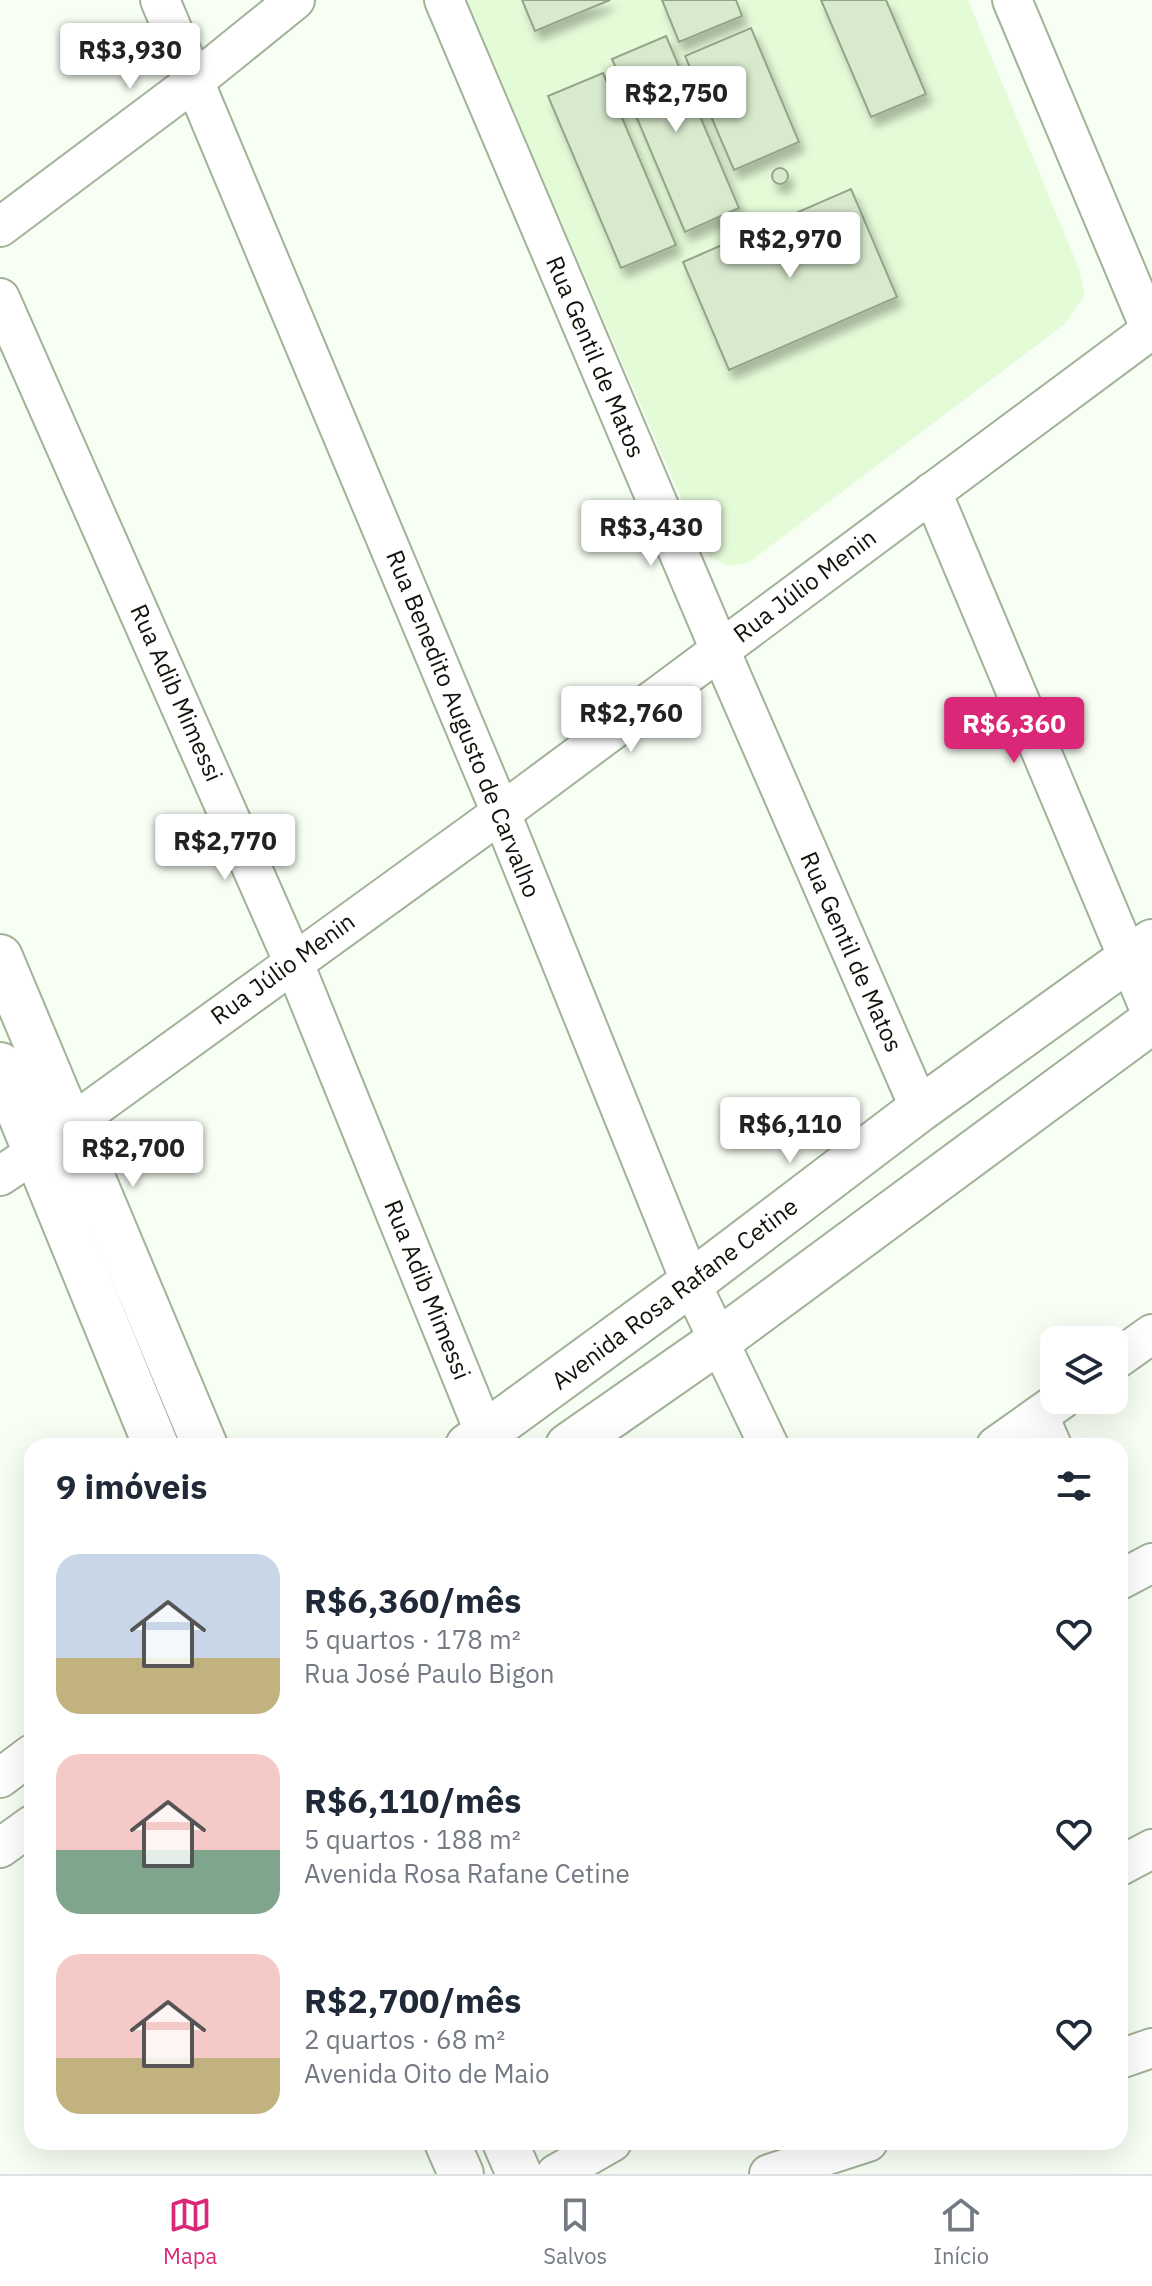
<!DOCTYPE html>
<html lang="pt">
<meta charset="utf-8">
<style>
:root{--surface:#fff;--page:#f6f6f7;--text:#1f2937;--muted:#747a83;--line:#e0e1e3;--accent:#db2777}
body{margin:0;font-family:"IBM Plex Sans",sans-serif;background:var(--page);color:var(--text);height:100vh;display:flex;flex-direction:column;font-size:30px;white-space:nowrap}
*{box-sizing:border-box;margin:0}
p{font-size:26px;color:var(--muted)}
.icon{flex:none;width:44px;height:44px;fill:none;stroke:currentColor;stroke-width:2;stroke-linecap:round;stroke-linejoin:round}
.map{position:relative;flex:1;overflow:hidden}
.drawer{position:absolute;left:24px;top:1438px;width:1104px;height:712px;display:flex;flex-direction:column;background:var(--surface);border-radius:24px;box-shadow:0 8px 32px #0002}
.drawer>*{flex:none}
.tools{position:absolute;left:1040px;top:1326px;display:grid;gap:16px}
.tools a{display:grid;place-items:center;width:88px;height:88px;border-radius:16px;background:var(--surface);box-shadow:0 8px 32px #0002;font-size:40px}
.price{position:absolute;translate:-50% -68px;padding:0 18px;border-radius:8px;background:#fff;color:#222;font-size:26px;line-height:52px;filter:drop-shadow(0 2px 4px #0008)}
.price::after{content:'';position:absolute;left:50%;top:48px;width:24px;height:18px;margin-left:-12px;background:inherit;clip-path:polygon(0 0,100% 0,50% 100%)}
.price.on{background:var(--accent);color:#fff}
ul{padding:0;list-style:none}
li{display:flex;align-items:center;gap:24px;height:200px;padding:0 32px}
li span{display:grid;place-items:center;flex:none;width:224px;height:160px;border-radius:24px;color:#555}
li>.icon{margin-inline-start:auto}
span .icon{width:96px;height:96px;fill:#fffc;stroke-width:1}
li b{font-size:34px}
h2{display:flex;justify-content:space-between;align-items:center;height:96px;padding:0 32px;font-size:34px}
.tabs{display:flex;justify-content:space-around;align-items:center;height:112px;border-top:2px solid var(--line);background:var(--surface);font-size:22px;color:var(--muted)}
.tabs a{display:grid;justify-items:center;gap:4px}
.tabs .on{color:var(--accent)}
.map>svg:first-child{display:block}
.built{fill:#e4fbd8}
.building{fill:#d8eace;stroke:#93a48a;stroke-width:2;filter:url(#shadow)}
.lines{fill:none;stroke-linecap:round;stroke-linejoin:round}
.street-casing{stroke:#a1b298;stroke-width:42}
.secondary-casing{stroke:#a1b298;stroke-width:48}
.street{stroke:#fff;stroke-width:38}
.secondary{stroke:#fff;stroke-width:44}
.labels{text-anchor:middle;stroke-width:8;stroke-linejoin:round;paint-order:stroke}
.street-label{font-size:24px;fill:#0f150b;stroke:#fff}
</style>
<div class="map">
<svg width="1152" height="2174" viewBox="0 0 1152 2174">
<defs>
<filter id="shadow"><feDropShadow dx="5" dy="9" stdDeviation="4" flood-color="#0004"/></filter>
</defs>
<rect width="100%" height="100%" fill="#f7fef3"/>
<!-- built -->
<polygon class="built" points="465,0 968,0 1079,269 1085,295 1065,324 748,563 728,566 710,557 697,535"/>
<!-- building -->
<g class="building">
<polygon points="522,0 610,0 535,31"/>
<polygon points="662,0 736,0 742,16 679,42"/>
<polygon points="821,0 886,0 926,94 871,117"/>
<polygon points="751,28 799,142 734,170 685,56"/>
<polygon points="666,36 739,208 685,232 612,59"/>
<polygon points="603,73 676,245 621,268 548,96"/>
<circle cx="780" cy="176" r="8"/>
<polygon points="851,189 897,297 729,370 683,262"/>
</g>
<g class="lines">
<!-- street casing -->
<g class="street-casing">
<g id="street">
<polyline points="160,0 501,813 691,1283 769,1446"/>
<polyline points="444,0 720,650 920,1109"/>
<polyline points="1012,0 1152,333"/>
<polyline points="0,227 196,80 295,0"/>
<polyline points="0,298 293,961 490,1446"/>
<polyline points="932,492 1152,1015"/>
<polyline points="70,1125 501,813 1152,329"/>
<polyline points="0,1176 36,1152"/>
<polyline points="1114,1361 1152,1334"/>
<polyline points="1039,1416 1052,1446"/>
<polyline points="996,1446 1061,1400"/>
<polyline points="1120,1580 1152,1563"/>
<polyline points="0,1778 32,1754"/>
<polyline points="0,1848 32,1825"/>
<polyline points="1120,1866 1152,1849"/>
<polyline points="1120,2059 1152,2048"/>
<polyline points="556,2174 612,2142"/>
<polyline points="769,2174 868,2142"/>
</g>
</g>
<!-- secondary casing -->
<g class="secondary-casing">
<g id="secondary">
<polyline points="0,957 205,1446"/>
<polyline points="0,1065 156,1446"/>
<polyline points="468,1446 691,1283 920,1109 1152,942"/>
<polyline points="568,1446 720,1340 1152,1021"/>
<polyline points="447,2142 461,2174"/>
<polyline points="505,2142 519,2174"/>
</g>
</g>
<!-- street -->
<use href="#street" class="street"/>
<!-- secondary -->
<use href="#secondary" class="secondary"/>
</g>
<g class="labels">
<!-- street labels -->
<g class="street-label">
<text transform="translate(595 357) rotate(67)" y="8">Rua Gentil de Matos</text>
<text transform="translate(805 586) rotate(-37)" y="8">Rua Júlio Menin</text>
<text transform="translate(176 693) rotate(66)" y="8">Rua Adib Mimessi</text>
<text transform="translate(463 724) rotate(68)" y="8">Rua Benedito Augusto de Carvalho</text>
<text transform="translate(851 952) rotate(66)" y="8">Rua Gentil de Matos</text>
<text transform="translate(283 969) rotate(-36)" y="8">Rua Júlio Menin</text>
<text transform="translate(427 1290) rotate(68)" y="8">Rua Adib Mimessi</text>
<text transform="translate(675 1294) rotate(-37)" y="8">Avenida Rosa Rafane Cetine</text>
</g>
</g>
</svg>
<div class="tools">
<a><svg class="icon" aria-label="layers" viewBox="0 0 24 24"><path d="M12 4l9 5-9 5-9-5zM3 14l9 5 9-5"/></svg></a>
</div>
<b class="price" style="left:130px;top:91px">R$3,930</b>
<b class="price" style="left:676px;top:134px">R$2,750</b>
<b class="price" style="left:790px;top:280px">R$2,970</b>
<b class="price" style="left:651px;top:568px">R$3,430</b>
<b class="price" style="left:631px;top:754px">R$2,760</b>
<b class="price on" style="left:1014px;top:765px">R$6,360</b>
<b class="price" style="left:225px;top:882px">R$2,770</b>
<b class="price" style="left:790px;top:1165px">R$6,110</b>
<b class="price" style="left:133px;top:1189px">R$2,700</b>
<section class="drawer">
<h2>9 imóveis<svg class="icon" aria-label="filters" viewBox="0 0 24 24"><path d="M4 7h16M4 17h16"/><circle cx="9" cy="7" r="2"/><circle cx="15" cy="17" r="2"/></svg></h2>
<ul>
<li><span style="background:linear-gradient(#c9d6e8 65%,#c2b280 0)"><svg class="icon" aria-label="home" viewBox="0 0 24 24"><path d="M3 11l9-7 9 7M6 9v11h12V9"/></svg></span><div><b>R$6,360/mês</b><p>5 quartos · 178 m²</p><p>Rua José Paulo Bigon</p></div><svg class="icon" aria-label="heart" viewBox="0 0 24 24"><path d="M12 20l-8-8c-3-5 5-10 8-4 3-6 11-1 8 4z"/></svg></li>
<li><span style="background:linear-gradient(#f6c9c9 60%,#7fa58c 0)"><svg class="icon" aria-label="home" viewBox="0 0 24 24"><path d="M3 11l9-7 9 7M6 9v11h12V9"/></svg></span><div><b>R$6,110/mês</b><p>5 quartos · 188 m²</p><p>Avenida Rosa Rafane Cetine</p></div><svg class="icon" aria-label="heart" viewBox="0 0 24 24"><path d="M12 20l-8-8c-3-5 5-10 8-4 3-6 11-1 8 4z"/></svg></li>
<li><span style="background:linear-gradient(#f6c9c9 65%,#c2b280 0)"><svg class="icon" aria-label="home" viewBox="0 0 24 24"><path d="M3 11l9-7 9 7M6 9v11h12V9"/></svg></span><div><b>R$2,700/mês</b><p>2 quartos · 68 m²</p><p>Avenida Oito de Maio</p></div><svg class="icon" aria-label="heart" viewBox="0 0 24 24"><path d="M12 20l-8-8c-3-5 5-10 8-4 3-6 11-1 8 4z"/></svg></li>
</ul>
</section>
</div>
<nav class="tabs">
<a class="on"><svg class="icon" aria-label="map" viewBox="0 0 24 24"><path d="M3 6l6-2 6 2 6-2v14l-6 2-6-2-6 2zM9 4v14M15 6v14"/></svg>Mapa</a>
<a><svg class="icon" aria-label="saved" viewBox="0 0 24 24"><path d="M7 4h10v16l-5-4-5 4z"/></svg>Salvos</a>
<a><svg class="icon" aria-label="home" viewBox="0 0 24 24"><path d="M3 11l9-7 9 7M6 9v11h12V9"/></svg>Início</a>
</nav>
